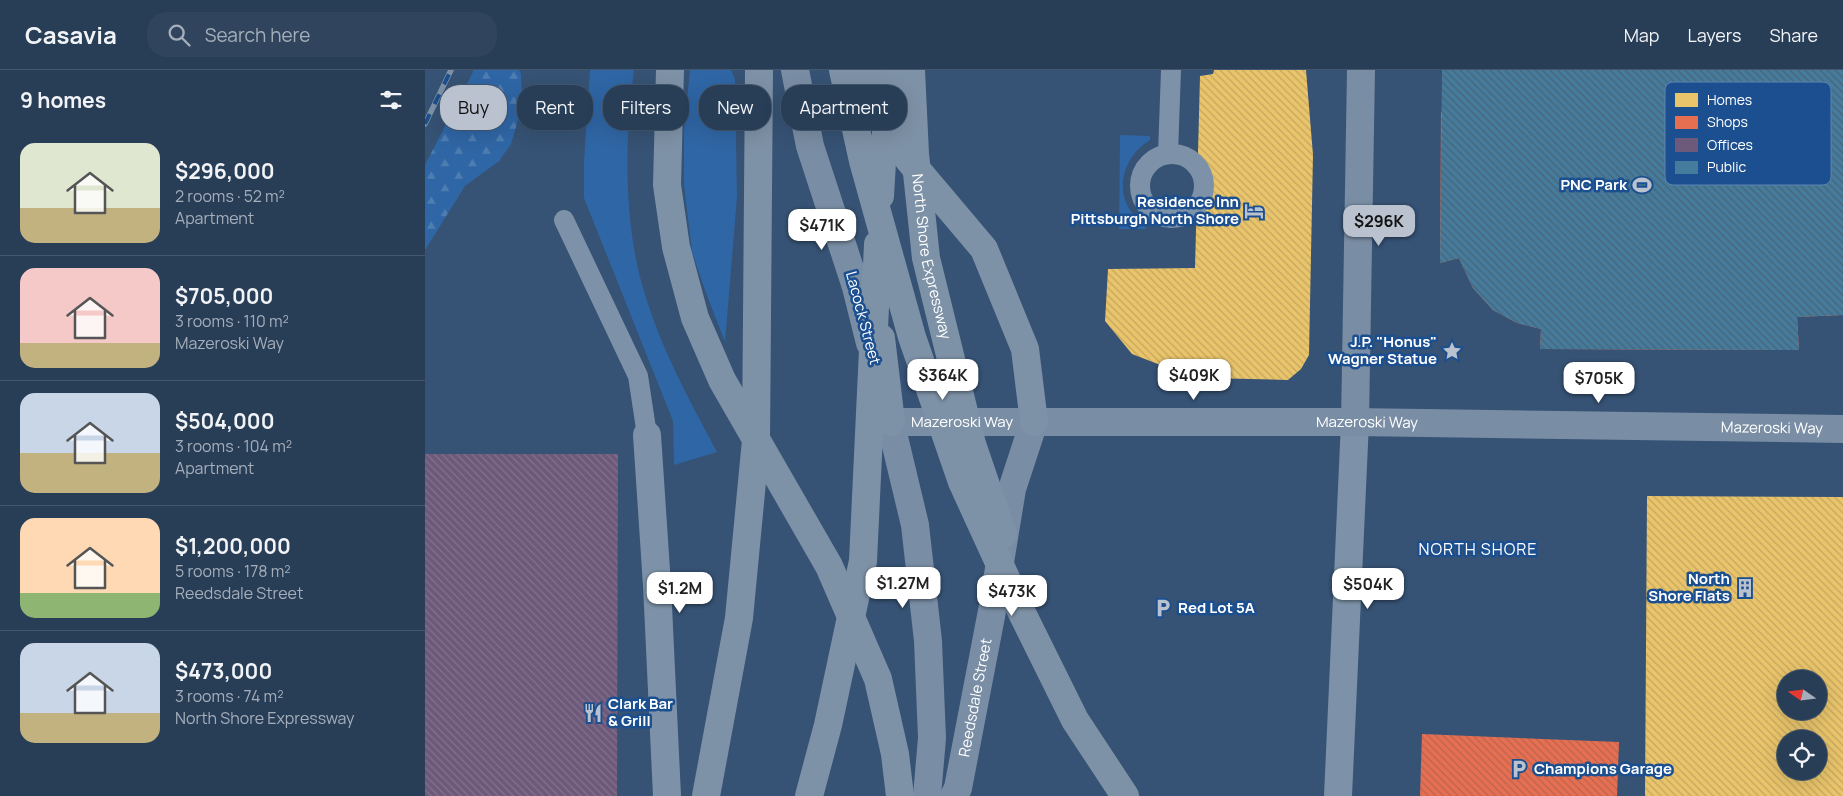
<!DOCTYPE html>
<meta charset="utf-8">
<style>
:root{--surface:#283e57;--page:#30455d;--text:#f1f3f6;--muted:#a5aeba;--line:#44576d;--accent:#b9c2ce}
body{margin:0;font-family:Manrope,sans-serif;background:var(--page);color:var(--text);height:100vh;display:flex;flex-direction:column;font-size:19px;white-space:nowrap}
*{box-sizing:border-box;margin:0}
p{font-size:16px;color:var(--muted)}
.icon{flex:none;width:28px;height:28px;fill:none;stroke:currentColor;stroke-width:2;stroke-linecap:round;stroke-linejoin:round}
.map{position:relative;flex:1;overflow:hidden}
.side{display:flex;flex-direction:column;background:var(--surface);width:425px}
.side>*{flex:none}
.guide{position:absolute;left:15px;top:15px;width:475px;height:45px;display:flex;gap:10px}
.needle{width:32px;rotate:284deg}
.fabs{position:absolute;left:1352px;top:600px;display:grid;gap:10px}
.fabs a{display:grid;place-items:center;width:50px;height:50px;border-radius:50%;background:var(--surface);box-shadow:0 5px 20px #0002,0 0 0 1px var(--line);font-size:25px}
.price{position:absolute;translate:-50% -42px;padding:0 11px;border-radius:10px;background:#fff;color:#222;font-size:16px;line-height:32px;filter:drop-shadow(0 1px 2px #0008)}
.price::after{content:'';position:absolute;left:50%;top:30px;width:15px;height:11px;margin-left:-8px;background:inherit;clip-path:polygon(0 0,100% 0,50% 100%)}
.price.selected{background:var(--accent);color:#111}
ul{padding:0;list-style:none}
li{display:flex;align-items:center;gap:15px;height:125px;padding:0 20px}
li+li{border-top:1px solid var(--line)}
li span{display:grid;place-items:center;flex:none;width:140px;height:100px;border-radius:15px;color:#555}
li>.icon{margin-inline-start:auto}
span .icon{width:60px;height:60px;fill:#fffc;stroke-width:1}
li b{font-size:21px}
h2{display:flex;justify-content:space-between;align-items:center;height:60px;padding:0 20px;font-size:21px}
.pill{padding:0 18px;border-radius:20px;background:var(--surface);box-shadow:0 5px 20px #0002,0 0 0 1px var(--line);font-size:18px;line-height:45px}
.pill.selected{background:var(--accent);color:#111}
header{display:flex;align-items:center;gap:30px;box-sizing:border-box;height:70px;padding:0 25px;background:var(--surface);border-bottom:1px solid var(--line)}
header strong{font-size:24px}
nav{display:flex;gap:28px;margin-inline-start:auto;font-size:18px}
.search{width:350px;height:45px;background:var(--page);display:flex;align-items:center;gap:12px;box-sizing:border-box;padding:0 18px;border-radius:20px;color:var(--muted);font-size:19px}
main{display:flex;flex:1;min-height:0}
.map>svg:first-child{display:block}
.green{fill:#2f66a5}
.forest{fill:url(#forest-firs)}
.homes{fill:url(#homes-back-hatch);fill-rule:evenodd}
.shops{fill:url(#shops-back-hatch)}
.offices{fill:url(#offices-back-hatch)}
.public{fill:url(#public-back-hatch)}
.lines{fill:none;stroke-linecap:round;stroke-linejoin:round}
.service{stroke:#7d92a8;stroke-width:20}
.minor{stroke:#7d92a8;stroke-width:28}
.tertiary{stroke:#7d92a8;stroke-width:28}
.secondary{stroke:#798da4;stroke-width:28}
.motorway{stroke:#7e92a7;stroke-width:28}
.rail-casing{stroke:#7e92a7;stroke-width:5.5}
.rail{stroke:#1b4f8f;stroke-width:4;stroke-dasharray:11;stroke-linecap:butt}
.motorway-bridge{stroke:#7e92a7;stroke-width:28}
.labels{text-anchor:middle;stroke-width:5;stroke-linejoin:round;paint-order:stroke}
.poi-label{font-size:15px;font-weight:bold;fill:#fff;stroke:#1b4f8f;text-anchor:end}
.street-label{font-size:15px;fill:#fff;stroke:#1b4f8f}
.neighbourhood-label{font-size:16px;letter-spacing:1px;fill:#fff;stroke:#1b4f8f}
.key{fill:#1b4f8f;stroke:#5f84b1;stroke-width:1}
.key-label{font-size:14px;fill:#fff}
</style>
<header>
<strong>Casavia</strong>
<div class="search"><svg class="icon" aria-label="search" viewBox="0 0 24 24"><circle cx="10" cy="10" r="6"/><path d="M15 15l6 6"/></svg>Search here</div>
<nav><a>Map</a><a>Layers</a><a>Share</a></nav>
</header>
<main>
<section class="side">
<h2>9 homes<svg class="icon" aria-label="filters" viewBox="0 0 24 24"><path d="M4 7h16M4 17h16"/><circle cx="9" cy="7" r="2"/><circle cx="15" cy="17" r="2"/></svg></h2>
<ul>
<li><span style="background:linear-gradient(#dfe7d0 65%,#c2b280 0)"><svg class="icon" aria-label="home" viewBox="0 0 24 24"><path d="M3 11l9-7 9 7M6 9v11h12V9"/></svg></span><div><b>$296,000</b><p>2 rooms · 52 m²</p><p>Apartment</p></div></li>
<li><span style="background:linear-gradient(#f6c9c9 75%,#c2b280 0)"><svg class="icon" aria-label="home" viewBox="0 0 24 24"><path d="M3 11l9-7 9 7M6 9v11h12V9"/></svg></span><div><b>$705,000</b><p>3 rooms · 110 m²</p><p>Mazeroski Way</p></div></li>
<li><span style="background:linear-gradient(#c9d6e8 60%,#c2b280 0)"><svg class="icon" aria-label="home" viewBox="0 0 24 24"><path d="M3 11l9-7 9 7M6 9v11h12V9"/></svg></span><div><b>$504,000</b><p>3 rooms · 104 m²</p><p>Apartment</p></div></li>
<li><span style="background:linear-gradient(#ffd9b3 75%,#8fb573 0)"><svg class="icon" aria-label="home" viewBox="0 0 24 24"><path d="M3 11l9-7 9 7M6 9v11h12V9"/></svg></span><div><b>$1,200,000</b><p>5 rooms · 178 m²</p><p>Reedsdale Street</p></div></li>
<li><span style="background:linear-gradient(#c9d6e8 70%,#c2b280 0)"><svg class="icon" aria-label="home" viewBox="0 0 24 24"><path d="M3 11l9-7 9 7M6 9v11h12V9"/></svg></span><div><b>$473,000</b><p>3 rooms · 74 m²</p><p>North Shore Expressway</p></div></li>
</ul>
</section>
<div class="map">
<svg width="1418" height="726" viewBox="0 0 1418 726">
<defs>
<pattern id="forest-firs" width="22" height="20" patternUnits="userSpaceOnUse" patternTransform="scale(1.25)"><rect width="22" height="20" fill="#2f66a5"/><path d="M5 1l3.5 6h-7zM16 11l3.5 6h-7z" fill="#4e7db2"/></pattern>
<pattern id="homes-back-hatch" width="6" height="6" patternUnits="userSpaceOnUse" patternTransform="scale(1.25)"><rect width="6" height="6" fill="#e9c46a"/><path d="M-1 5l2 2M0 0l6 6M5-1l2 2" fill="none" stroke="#c2a662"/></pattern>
<pattern id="shops-back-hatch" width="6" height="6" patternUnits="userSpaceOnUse" patternTransform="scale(1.25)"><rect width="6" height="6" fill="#e76f51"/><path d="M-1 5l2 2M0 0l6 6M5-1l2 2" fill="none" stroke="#b86450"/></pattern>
<pattern id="offices-back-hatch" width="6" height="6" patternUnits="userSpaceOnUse" patternTransform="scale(1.25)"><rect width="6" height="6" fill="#6d597a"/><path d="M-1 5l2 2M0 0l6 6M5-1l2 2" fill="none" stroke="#83728e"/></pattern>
<pattern id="public-back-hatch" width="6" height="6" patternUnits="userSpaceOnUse" patternTransform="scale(1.25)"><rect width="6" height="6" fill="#457b9d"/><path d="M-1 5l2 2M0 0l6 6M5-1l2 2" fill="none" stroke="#486474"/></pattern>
</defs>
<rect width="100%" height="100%" fill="#365274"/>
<!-- green -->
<g class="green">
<path d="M165,0H209C199,77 198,163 224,237C241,288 267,335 292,382L249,395L248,351L159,128V91Z"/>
<polygon points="265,0 306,0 310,9 312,127 300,272 281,223 267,182 259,115 259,60"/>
<path d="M695,65L725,66V70C692,90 687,134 721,156V159H694Z"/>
</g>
<!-- forest -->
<polygon class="forest" points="49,0 94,0 96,4 97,25 93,50 86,74 74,91 40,116 0,180 0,95"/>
<!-- homes -->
<g class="homes">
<polygon points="789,0 881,0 888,85 884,285 876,299 863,310 782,308 738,296 707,284 680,251 683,199 770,198 775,6 788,4"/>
<path d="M1222,426L1418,427V726H1220ZM1361,609H1394V641H1361ZM1361,669H1394V701H1361Z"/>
</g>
<!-- shops -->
<g class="shops">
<polygon points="1017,0 1073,0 1061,7 1019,7 1018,19 1017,19"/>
<polygon points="1123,0 1418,0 1418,166 1374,165 1310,152 1251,126 1196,88 1151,43"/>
<polygon points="1114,11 1137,48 1167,78 1164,82 1140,74 1121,72 1105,75 1088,81 1071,92 1051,115 1044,129 1039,146 1039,177 1042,187 1055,211 1062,221 1071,230 1083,238 1094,243 1117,250 1157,250 1183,235 1201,215 1209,203 1217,177 1217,152 1209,125 1202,114 1204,110 1236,132 1275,150 1250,218 1250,277 1287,277 1288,211 1304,163 1365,176 1418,178 1418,245 1372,247 1374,280 1115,279 1116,259 1092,253 1068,240 1048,218 1034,188 1015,193 1016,42 1050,43"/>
<polygon points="997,664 1194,672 1192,726 995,726"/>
</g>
<!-- offices -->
<polygon class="offices" points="0,384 193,384 192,726 0,726"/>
<!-- public -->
<polygon class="public" points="1017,0 1418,0 1418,245 1372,247 1374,280 1115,279 1116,259 1092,253 1068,240 1048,218 1034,188 1015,193"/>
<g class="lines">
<!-- service -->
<g class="service">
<circle cx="747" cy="116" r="32"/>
<polyline points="743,84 746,0"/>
<polyline points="139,150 213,306 222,365"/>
</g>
<!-- minor -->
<polyline class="minor" points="222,365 232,515 242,726"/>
<!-- tertiary -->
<polyline class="tertiary" points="913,726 930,352"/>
<!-- secondary -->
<g class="secondary">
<polyline points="370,0 385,76 431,217 445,273"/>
<polyline points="461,334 490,455 503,571 507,668 502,726"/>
<path id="s1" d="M466,352H930L1418,359"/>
<polyline points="930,352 936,0"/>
<path id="s2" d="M529,726L533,718L567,541L587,419L609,352"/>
</g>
<!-- motorway -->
<g class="motorway">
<polyline points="245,0 242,115 251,177 270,248 297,310 404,496 453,609 470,684 475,726"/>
<polyline points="440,0 483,89 559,179 600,279 609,352"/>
<polyline points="456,268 466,352"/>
</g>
<!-- rail casing -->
<g class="rail-casing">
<polyline id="rail" points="0,54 26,0"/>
</g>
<!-- rail -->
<use href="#rail" class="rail"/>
<!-- motorway-bridge -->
<g class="motorway-bridge">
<polyline points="418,0 438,91 487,267 537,412 597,543 650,650 700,726"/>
<path id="s3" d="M486,0L490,84L501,188L547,374L578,465"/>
<polyline points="455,126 457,92 470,0"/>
<polyline points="281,726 314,548 331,370 334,0"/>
<polyline points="384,726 403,655 438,491 453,174"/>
</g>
</g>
<!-- icons -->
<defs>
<g id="stadium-bare" transform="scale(1.5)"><path d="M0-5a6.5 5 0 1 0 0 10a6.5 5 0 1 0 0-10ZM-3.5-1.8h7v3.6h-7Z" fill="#b9c2ce" stroke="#1b4f8f" stroke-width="2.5" paint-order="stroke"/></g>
<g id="hotel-bare" transform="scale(1.5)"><path d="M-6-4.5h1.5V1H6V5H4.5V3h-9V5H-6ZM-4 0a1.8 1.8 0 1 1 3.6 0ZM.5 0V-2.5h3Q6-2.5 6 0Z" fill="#b9c2ce" stroke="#1b4f8f" stroke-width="2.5" paint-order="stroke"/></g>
<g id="sight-bare" transform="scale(1.5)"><path d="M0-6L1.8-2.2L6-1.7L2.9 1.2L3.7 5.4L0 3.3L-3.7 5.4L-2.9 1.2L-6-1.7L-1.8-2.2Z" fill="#b9c2ce" stroke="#1b4f8f" stroke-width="2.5" paint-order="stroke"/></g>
<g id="building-bare" transform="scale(1.5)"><path d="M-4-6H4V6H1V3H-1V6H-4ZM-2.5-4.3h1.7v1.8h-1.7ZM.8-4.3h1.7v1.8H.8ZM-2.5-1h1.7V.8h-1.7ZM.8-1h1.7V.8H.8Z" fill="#b9c2ce" stroke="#1b4f8f" stroke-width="2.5" paint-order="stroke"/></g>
<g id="parking-bare" transform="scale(1.5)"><path d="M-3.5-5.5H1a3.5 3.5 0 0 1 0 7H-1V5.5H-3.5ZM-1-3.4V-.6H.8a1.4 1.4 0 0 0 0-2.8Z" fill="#b9c2ce" stroke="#1b4f8f" stroke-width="2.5" paint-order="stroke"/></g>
<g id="restaurant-bare" transform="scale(1.5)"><path d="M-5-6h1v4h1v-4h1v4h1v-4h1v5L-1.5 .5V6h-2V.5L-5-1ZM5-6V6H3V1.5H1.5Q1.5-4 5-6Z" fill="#b9c2ce" stroke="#1b4f8f" stroke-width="2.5" paint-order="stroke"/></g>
</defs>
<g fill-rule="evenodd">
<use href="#stadium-bare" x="1217" y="115"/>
<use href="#hotel-bare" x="829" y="141"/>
<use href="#sight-bare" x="1027" y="281"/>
<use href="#building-bare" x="1320" y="518"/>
<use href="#parking-bare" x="738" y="538"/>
<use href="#restaurant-bare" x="168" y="643"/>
<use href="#parking-bare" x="1094" y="699"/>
</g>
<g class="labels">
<!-- poi labels -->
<g class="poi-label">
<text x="1202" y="120">PNC Park</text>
<text x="814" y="137">Residence Inn<tspan x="814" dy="17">Pittsburgh North Shore</tspan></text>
<text x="1012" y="277">J.P. "Honus"<tspan x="1012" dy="17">Wagner Statue</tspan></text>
<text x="1305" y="514">North<tspan x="1305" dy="17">Shore Flats</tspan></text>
<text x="753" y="543" text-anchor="start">Red Lot 5A</text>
<text x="183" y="639" text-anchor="start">Clark Bar<tspan x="183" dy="17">&amp; Grill</tspan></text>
<text x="1109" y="704" text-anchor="start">Champions Garage</text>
</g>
<!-- street labels -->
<g class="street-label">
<text dy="5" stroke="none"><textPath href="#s3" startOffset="188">North Shore Expressway</textPath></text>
<text transform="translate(438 248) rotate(75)" y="5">Lacock Street</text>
<text dy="5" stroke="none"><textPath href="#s1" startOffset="71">Mazeroski Way</textPath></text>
<text dy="5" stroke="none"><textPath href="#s1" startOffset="476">Mazeroski Way</textPath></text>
<text dy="5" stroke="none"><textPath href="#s1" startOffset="881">Mazeroski Way</textPath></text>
<text dy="5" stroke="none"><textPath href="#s2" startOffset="101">Reedsdale Street</textPath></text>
</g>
<!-- neighbourhood labels -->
<g class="neighbourhood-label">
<text x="1053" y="485">NORTH SHORE</text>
</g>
</g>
<!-- legend -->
<rect x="1240" y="12" width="166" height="103" rx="8" class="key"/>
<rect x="1250" y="23" width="23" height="14" fill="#e9c46a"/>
<rect x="1250" y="46" width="23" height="13" fill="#e76f51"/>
<rect x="1250" y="68" width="23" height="14" fill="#6d597a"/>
<rect x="1250" y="91" width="23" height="13" fill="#457b9d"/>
<g class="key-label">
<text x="1282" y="35">Homes</text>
<text x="1282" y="57">Shops</text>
<text x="1282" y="80">Offices</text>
<text x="1282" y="102">Public</text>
</g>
</svg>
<div class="fabs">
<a><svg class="needle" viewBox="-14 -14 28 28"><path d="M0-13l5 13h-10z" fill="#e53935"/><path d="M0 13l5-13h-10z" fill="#a5aeba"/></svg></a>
<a><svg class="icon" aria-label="locate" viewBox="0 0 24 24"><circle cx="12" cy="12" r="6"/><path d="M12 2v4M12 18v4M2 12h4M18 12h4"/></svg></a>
</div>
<b class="price selected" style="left:954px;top:177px">$296K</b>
<b class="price" style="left:397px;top:181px">$471K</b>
<b class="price" style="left:518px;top:331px">$364K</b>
<b class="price" style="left:769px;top:331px">$409K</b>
<b class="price" style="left:1174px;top:334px">$705K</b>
<b class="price" style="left:478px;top:539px">$1.27M</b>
<b class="price" style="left:943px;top:540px">$504K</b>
<b class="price" style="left:255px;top:544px">$1.2M</b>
<b class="price" style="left:587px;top:547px">$473K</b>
<div class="guide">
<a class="pill selected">Buy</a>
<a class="pill">Rent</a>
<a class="pill">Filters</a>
<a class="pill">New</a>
<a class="pill">Apartment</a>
</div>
</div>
</main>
